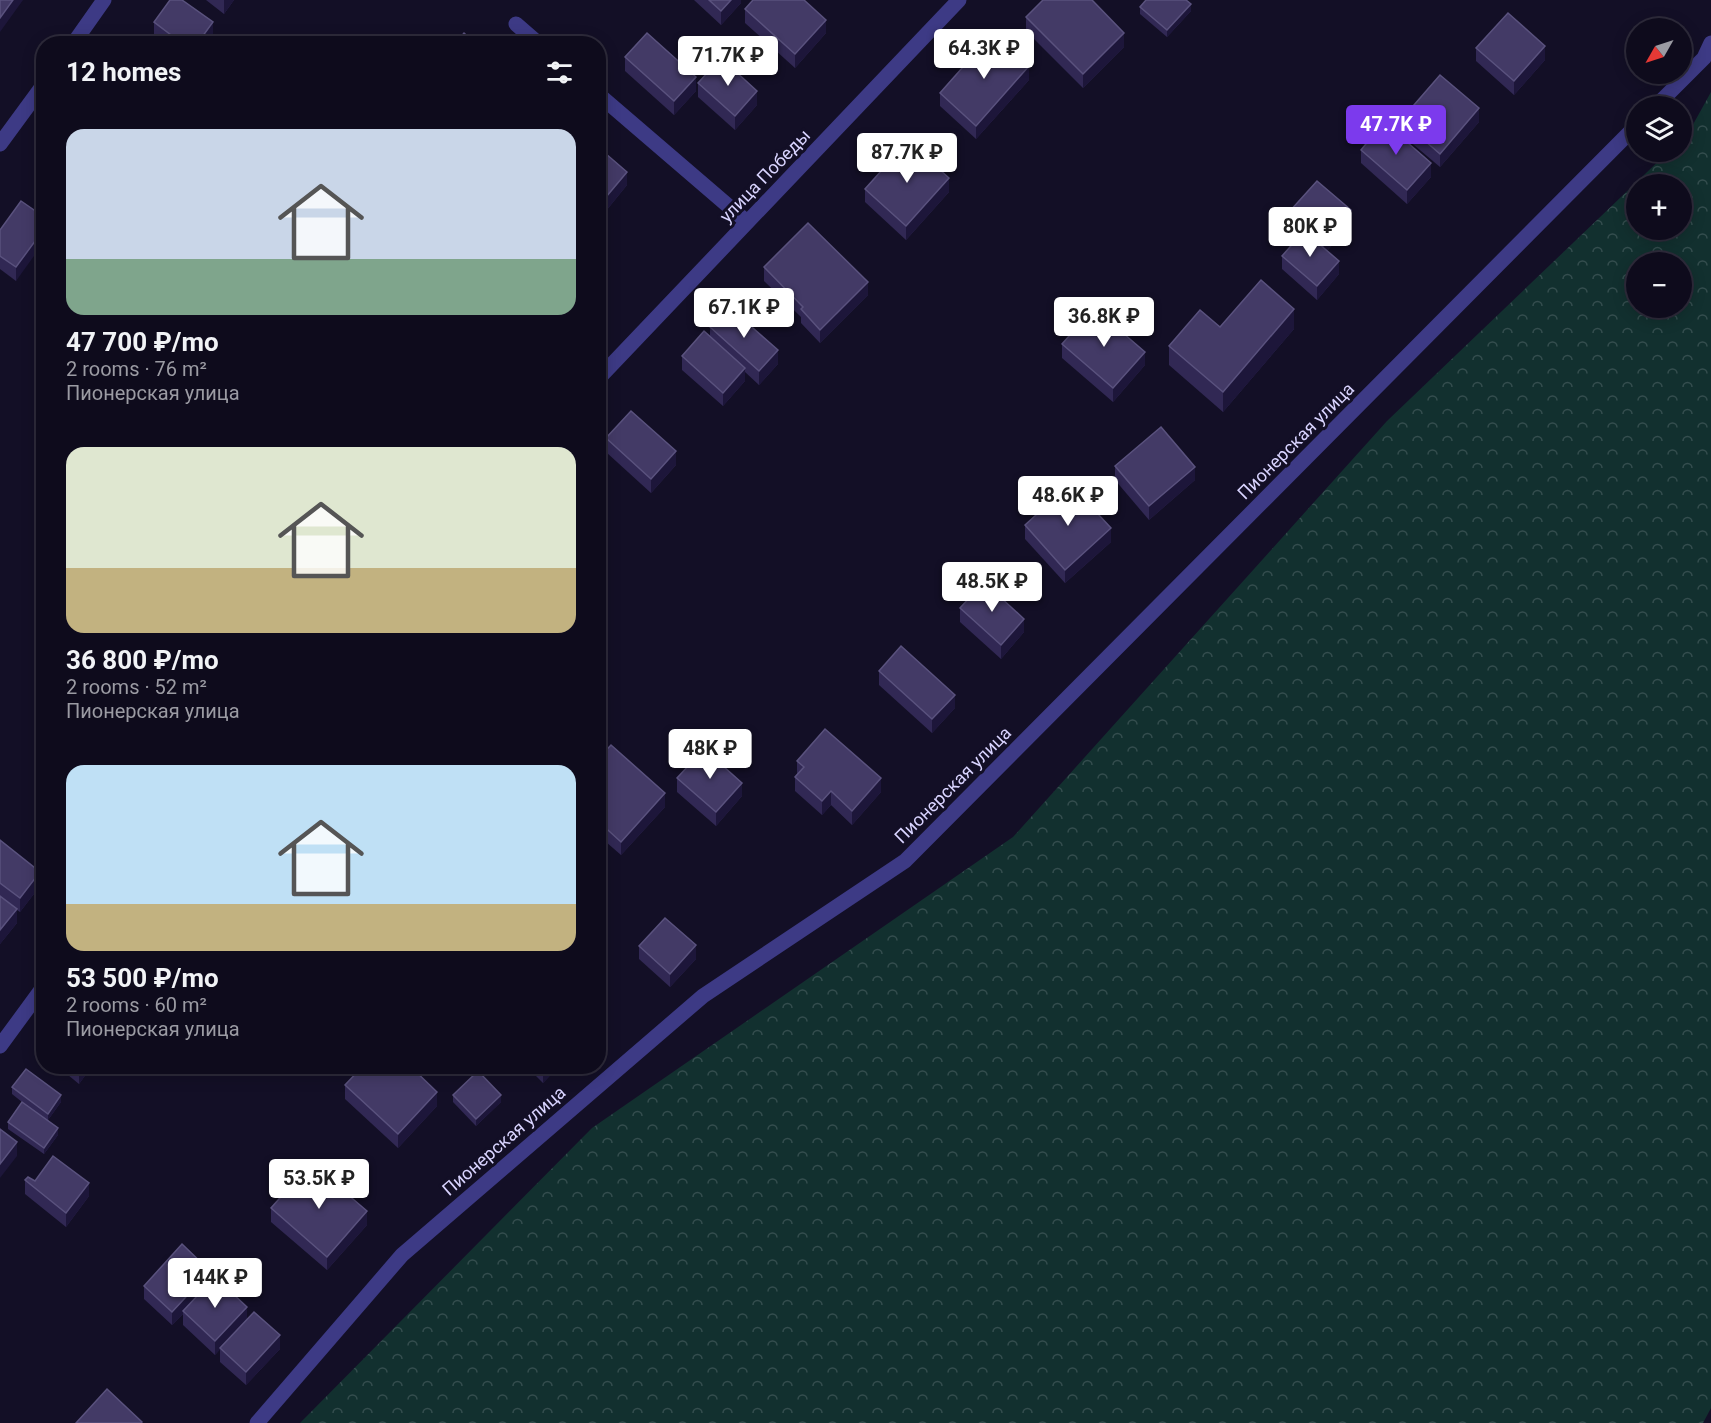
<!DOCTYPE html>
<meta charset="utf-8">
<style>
:root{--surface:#0e0b1c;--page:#171425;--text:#f1f3f6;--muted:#9b9ba3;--line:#2e2b3b;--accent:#7c3aed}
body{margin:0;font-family:Roboto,sans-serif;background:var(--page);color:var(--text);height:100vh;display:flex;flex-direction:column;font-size:22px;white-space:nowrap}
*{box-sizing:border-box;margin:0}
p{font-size:20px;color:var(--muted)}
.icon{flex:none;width:33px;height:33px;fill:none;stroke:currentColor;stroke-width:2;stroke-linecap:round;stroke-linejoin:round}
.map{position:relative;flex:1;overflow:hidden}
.sheet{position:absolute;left:36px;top:36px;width:570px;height:1038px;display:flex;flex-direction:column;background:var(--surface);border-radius:24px;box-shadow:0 3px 15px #0003,0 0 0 2px var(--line)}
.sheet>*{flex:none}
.needle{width:39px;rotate:231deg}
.buttons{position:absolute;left:1626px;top:18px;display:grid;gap:12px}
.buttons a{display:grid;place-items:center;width:66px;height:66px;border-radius:50%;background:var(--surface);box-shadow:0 3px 15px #0003,0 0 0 2px var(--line);font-size:30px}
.price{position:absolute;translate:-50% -51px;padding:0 14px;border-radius:6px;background:#fff;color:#222;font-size:20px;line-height:39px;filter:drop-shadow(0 2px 3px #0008)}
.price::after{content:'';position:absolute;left:50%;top:36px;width:18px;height:14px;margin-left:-9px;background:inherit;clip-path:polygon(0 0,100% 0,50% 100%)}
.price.current{background:var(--accent);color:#fff}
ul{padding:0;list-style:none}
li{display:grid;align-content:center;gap:12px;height:318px;padding:0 30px}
li span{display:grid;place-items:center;height:186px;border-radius:18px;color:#555}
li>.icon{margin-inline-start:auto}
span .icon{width:108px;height:108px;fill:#fffc;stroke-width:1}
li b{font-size:26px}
h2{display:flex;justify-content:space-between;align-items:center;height:72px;padding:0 30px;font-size:26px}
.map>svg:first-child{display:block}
.forest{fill:url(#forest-crowns);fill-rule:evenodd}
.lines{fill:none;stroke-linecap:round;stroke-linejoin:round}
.minor{stroke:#3d3a85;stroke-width:15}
.wall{fill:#312854}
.shaded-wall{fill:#1d163a}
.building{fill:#433a66;stroke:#5a527e;stroke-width:1.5}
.labels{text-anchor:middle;stroke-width:6;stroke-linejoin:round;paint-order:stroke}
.street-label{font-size:18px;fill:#d9d4ff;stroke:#130f26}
</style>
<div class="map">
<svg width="1711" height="1423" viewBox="0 0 1711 1423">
<defs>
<pattern id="forest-crowns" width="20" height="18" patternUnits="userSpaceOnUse" patternTransform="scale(1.5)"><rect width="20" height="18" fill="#12302f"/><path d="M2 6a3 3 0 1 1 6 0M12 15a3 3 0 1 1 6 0" fill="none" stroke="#344d4e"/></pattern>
</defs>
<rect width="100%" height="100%" fill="#130f26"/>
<!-- forest -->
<path class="forest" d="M1711,92V1408L1703,1423H300L592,1128L1013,837L1387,421L1668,152H1682V138L1690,130ZM1636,184H1682V230H1636ZM1636,262H1682V308H1636Z"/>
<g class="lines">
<!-- minor -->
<g class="minor">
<polyline points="516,24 539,44"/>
<polyline points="73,44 104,0"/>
<polyline points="598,94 747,222"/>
<polyline points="1656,106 1704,58 1711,43"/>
<polyline points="0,144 44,84"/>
<polyline points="598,379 959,0"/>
<polyline points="0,1046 44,986"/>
<polyline points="257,1423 402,1255 703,996 905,861 1636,126"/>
</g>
</g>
<!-- wall -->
<g class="wall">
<polygon points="206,0 234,0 224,14"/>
<polygon points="694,0 741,0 741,3 721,25"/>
<polygon points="1140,7 1191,11 1167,37 1140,14"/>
<polygon points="745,9 826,33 795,68 745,23"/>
<polygon points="1026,17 1124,47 1083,88 1026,31"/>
<polygon points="154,22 213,36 207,44 164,44 154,36"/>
<polygon points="1476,48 1545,60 1514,95 1476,61"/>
<polygon points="625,57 696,91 674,115 625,71"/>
<polygon points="1029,80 976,139 940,106 940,93"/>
<polygon points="698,83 757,105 735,130 698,97"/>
<polygon points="1401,120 1479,122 1440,167 1401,134"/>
<polygon points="598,147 627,185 601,217 598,215"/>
<polygon points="1361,150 1431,177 1407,204 1361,163"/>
<polygon points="865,189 949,192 906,240 865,202"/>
<polygon points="1290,211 1351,224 1327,251 1339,274 1317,300 1282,269 1282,256 1301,234 1290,224"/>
<polygon points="44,217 16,281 0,269 0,230"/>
<polygon points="764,267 868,295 820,343 801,323 801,317 764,281"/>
<polygon points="710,327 778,364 759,385 745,372 745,381 723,406 682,370 682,356 710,336"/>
<polygon points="1220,327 1294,329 1223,412 1169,365 1169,346"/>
<polygon points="1062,344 1145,365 1113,402 1062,358"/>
<polygon points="606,438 676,465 651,493 606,452"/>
<polygon points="1115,466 1195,480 1149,520 1115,480"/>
<polygon points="1025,525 1111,542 1065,583 1025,539"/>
<polygon points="960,608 1024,632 1001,659 960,622"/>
<polygon points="879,671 955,708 932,733 879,685"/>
<polygon points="598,759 665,807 621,855 598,835"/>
<polygon points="797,761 881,792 852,825 831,805 822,815 795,791 795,777 797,774"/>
<polygon points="677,778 742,796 716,826 677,792"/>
<polygon points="0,840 40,886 20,912 17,910 17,923 0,944"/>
<polygon points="639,946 696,959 670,987 639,959"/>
<polygon points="57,1066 92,1066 79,1084"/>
<polygon points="526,1066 559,1066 543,1083"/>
<polygon points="345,1085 437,1106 398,1148 345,1099"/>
<polygon points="12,1087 61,1102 48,1120 58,1135 44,1154 8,1129 8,1122 22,1102 12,1094"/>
<polygon points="453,1095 501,1102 476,1126 453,1102"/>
<polygon points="25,1180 35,1181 89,1196 66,1227 25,1194"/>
<polygon points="271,1208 367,1225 327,1270 271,1222"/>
<polygon points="210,1282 247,1319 280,1349 246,1385 220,1362 220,1349 215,1355 183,1325 183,1314 172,1325 144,1299 144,1286"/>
</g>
<!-- shaded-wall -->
<g class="shaded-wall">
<polygon points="13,0 23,0 0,32 0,18"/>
<polygon points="224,0 234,0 224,14"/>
<polygon points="731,0 741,0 741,3 721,25 721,11"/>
<polygon points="1191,4 1191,11 1167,37 1167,30"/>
<polygon points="826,20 826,33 795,68 795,54"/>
<polygon points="213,22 213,36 207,44 197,44"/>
<polygon points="1124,33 1124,47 1083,88 1083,74"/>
<polygon points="1545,46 1545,60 1514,95 1514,81"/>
<polygon points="1029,66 1029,80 976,139 976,126"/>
<polygon points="696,77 696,91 674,115 674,101"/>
<polygon points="757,91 757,105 735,130 735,116"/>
<polygon points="1479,108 1479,122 1440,167 1440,154"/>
<polygon points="1431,163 1431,177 1407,204 1407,190"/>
<polygon points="627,172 627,185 601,217 601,203"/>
<polygon points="949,178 949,192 906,240 906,226"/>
<polygon points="1351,210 1351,224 1324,254 1324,241"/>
<polygon points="44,229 44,242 16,281 16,267"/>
<polygon points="1339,261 1339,274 1317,300 1317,286"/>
<polygon points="868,282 868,295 820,343 820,330"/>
<polygon points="1294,309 1294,329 1223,412 1223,392"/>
<polygon points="778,350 778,364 759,385 759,371"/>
<polygon points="1145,352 1145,365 1113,402 1113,388"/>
<polygon points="745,368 745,381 723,406 723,393"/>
<polygon points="676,451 676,465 651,493 651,479"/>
<polygon points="1195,467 1195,480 1149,520 1149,506"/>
<polygon points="607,504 607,518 598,528 598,515"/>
<polygon points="1111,528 1111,542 1065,583 1065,570"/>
<polygon points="1024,619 1024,632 1001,659 1001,645"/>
<polygon points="955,695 955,708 932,733 932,719"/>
<polygon points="881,778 881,792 852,825 852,811"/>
<polygon points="742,783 742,796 716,826 716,812"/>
<polygon points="831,791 831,805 822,815 822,801"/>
<polygon points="665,793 665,807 621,855 621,842"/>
<polygon points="40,872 40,886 20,912 20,898"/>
<polygon points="17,909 17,923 0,944 0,930"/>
<polygon points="696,945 696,959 670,987 670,974"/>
<polygon points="82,1066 92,1066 79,1084 79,1070"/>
<polygon points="545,1066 559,1066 543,1083 543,1069"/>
<polygon points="437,1092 437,1106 398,1148 398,1134"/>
<polygon points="61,1095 61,1102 48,1120 48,1114"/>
<polygon points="501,1095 501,1102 476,1126 476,1119"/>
<polygon points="58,1128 58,1135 44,1154 44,1148"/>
<polygon points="17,1142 17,1156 0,1178 0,1164"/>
<polygon points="89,1183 89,1196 66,1227 66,1213"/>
<polygon points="367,1211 367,1225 327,1270 327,1257"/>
<polygon points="210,1271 210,1284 183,1311 183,1314 172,1325 172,1312"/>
<polygon points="247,1307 247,1321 215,1355 215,1341"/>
<polygon points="280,1335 280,1349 246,1385 246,1372"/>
</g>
<!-- building -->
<g class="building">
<polygon points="0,0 13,0 0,18"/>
<polygon points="170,0 182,0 213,22 197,44 183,44 154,22"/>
<polygon points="709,0 731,0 721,11"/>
<polygon points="753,0 804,0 826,20 795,54 745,9"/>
<polygon points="1043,0 1092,0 1124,33 1083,74 1026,17"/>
<polygon points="1146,0 1186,0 1191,4 1167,30 1140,7"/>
<polygon points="1508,13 1545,46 1514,81 1476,48"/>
<polygon points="464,33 476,44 455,44"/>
<polygon points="647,33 696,77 674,101 625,57"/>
<polygon points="993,33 1029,66 976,126 940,93"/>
<polygon points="721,58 757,91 735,116 698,83"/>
<polygon points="1440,75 1479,108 1440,154 1401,120"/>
<polygon points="1384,122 1431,163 1407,190 1361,150"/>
<polygon points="908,141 949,178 906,226 865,189"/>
<polygon points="598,147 627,172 601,203 598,201"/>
<polygon points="1317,181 1351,210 1324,241 1290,211"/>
<polygon points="21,201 44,217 44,229 16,267 0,256 0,230"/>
<polygon points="808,223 868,282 820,330 801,309 803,307 764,267"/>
<polygon points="1304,231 1339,261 1317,286 1282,256"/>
<polygon points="1261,280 1294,309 1223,392 1169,346 1200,310 1220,327"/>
<polygon points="728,306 778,350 759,371 710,327"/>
<polygon points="1094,308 1145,352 1113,388 1062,344"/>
<polygon points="704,331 745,368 723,393 682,356"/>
<polygon points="631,411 676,451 651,479 606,438"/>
<polygon points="1161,427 1195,467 1149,506 1115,466"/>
<polygon points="1070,484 1111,528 1065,570 1025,525"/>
<polygon points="598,497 607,504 598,515"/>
<polygon points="984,582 1024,619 1001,645 960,608"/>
<polygon points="901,646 955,695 932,719 879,671"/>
<polygon points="825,729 881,778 852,811 831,791 822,801 795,777 804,767 797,761"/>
<polygon points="611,745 665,793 621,842 598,821 598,759"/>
<polygon points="704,749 742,783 716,812 677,778"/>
<polygon points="0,840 40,872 20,898 0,883"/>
<polygon points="0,896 17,909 0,930"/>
<polygon points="665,918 696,945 670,974 639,946"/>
<polygon points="75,1066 82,1066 79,1070"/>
<polygon points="363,1066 410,1066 437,1092 398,1134 345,1085"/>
<polygon points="26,1069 61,1095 48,1114 12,1087"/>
<polygon points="478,1071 501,1095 476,1119 453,1095"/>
<polygon points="22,1102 58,1128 44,1148 8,1122"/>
<polygon points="0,1129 17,1142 0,1164"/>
<polygon points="53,1156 89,1183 66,1213 25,1180 28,1177 35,1181"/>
<polygon points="311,1163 367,1211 327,1257 271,1208"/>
<polygon points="182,1244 210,1271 172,1312 144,1286"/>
<polygon points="215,1277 247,1307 215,1341 183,1311"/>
<polygon points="254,1312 280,1335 246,1372 220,1348"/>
<polygon points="107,1389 142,1422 141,1423 76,1423"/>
</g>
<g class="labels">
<!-- street labels -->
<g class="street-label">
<text transform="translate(765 176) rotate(-46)" y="6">улица Победы</text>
<text transform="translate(1296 441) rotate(-45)" y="6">Пионерская улица</text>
<text transform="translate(953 785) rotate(-45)" y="6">Пионерская улица</text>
<text transform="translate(504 1141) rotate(-41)" y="6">Пионерская улица</text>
</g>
</g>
</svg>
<div class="buttons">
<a><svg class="needle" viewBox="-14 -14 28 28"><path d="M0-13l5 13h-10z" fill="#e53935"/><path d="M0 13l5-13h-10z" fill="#9b9ba3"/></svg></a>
<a><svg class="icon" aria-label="layers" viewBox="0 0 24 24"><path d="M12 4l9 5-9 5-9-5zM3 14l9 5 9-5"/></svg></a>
<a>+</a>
<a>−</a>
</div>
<b class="price" style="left:984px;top:80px">64.3K ₽</b>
<b class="price" style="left:728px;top:87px">71.7K ₽</b>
<b class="price current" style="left:1396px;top:156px">47.7K ₽</b>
<b class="price" style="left:907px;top:184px">87.7K ₽</b>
<b class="price" style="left:1310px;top:258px">80K ₽</b>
<b class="price" style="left:744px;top:339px">67.1K ₽</b>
<b class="price" style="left:1104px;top:348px">36.8K ₽</b>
<b class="price" style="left:1068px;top:527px">48.6K ₽</b>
<b class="price" style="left:992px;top:613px">48.5K ₽</b>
<b class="price" style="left:710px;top:780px">48K ₽</b>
<b class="price" style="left:319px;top:1210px">53.5K ₽</b>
<b class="price" style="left:215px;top:1309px">144K ₽</b>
<section class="sheet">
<h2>12 homes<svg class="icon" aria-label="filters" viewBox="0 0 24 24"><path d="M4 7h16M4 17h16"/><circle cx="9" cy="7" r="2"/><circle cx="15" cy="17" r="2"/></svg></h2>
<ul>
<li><span style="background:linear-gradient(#c9d6e8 70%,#7fa58c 0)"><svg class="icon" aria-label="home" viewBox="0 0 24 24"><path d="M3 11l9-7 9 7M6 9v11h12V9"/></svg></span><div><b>47 700 ₽/mo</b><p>2 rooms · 76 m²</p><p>Пионерская улица</p></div></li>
<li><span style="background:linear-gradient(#dfe7d0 65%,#c2b280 0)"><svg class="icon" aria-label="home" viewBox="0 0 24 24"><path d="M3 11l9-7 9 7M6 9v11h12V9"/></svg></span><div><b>36 800 ₽/mo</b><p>2 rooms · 52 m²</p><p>Пионерская улица</p></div></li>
<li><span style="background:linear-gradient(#bfe0f5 75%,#c2b280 0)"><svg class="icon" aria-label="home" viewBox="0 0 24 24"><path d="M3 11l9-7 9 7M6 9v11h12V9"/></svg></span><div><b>53 500 ₽/mo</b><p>2 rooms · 60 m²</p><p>Пионерская улица</p></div></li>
</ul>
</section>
</div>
